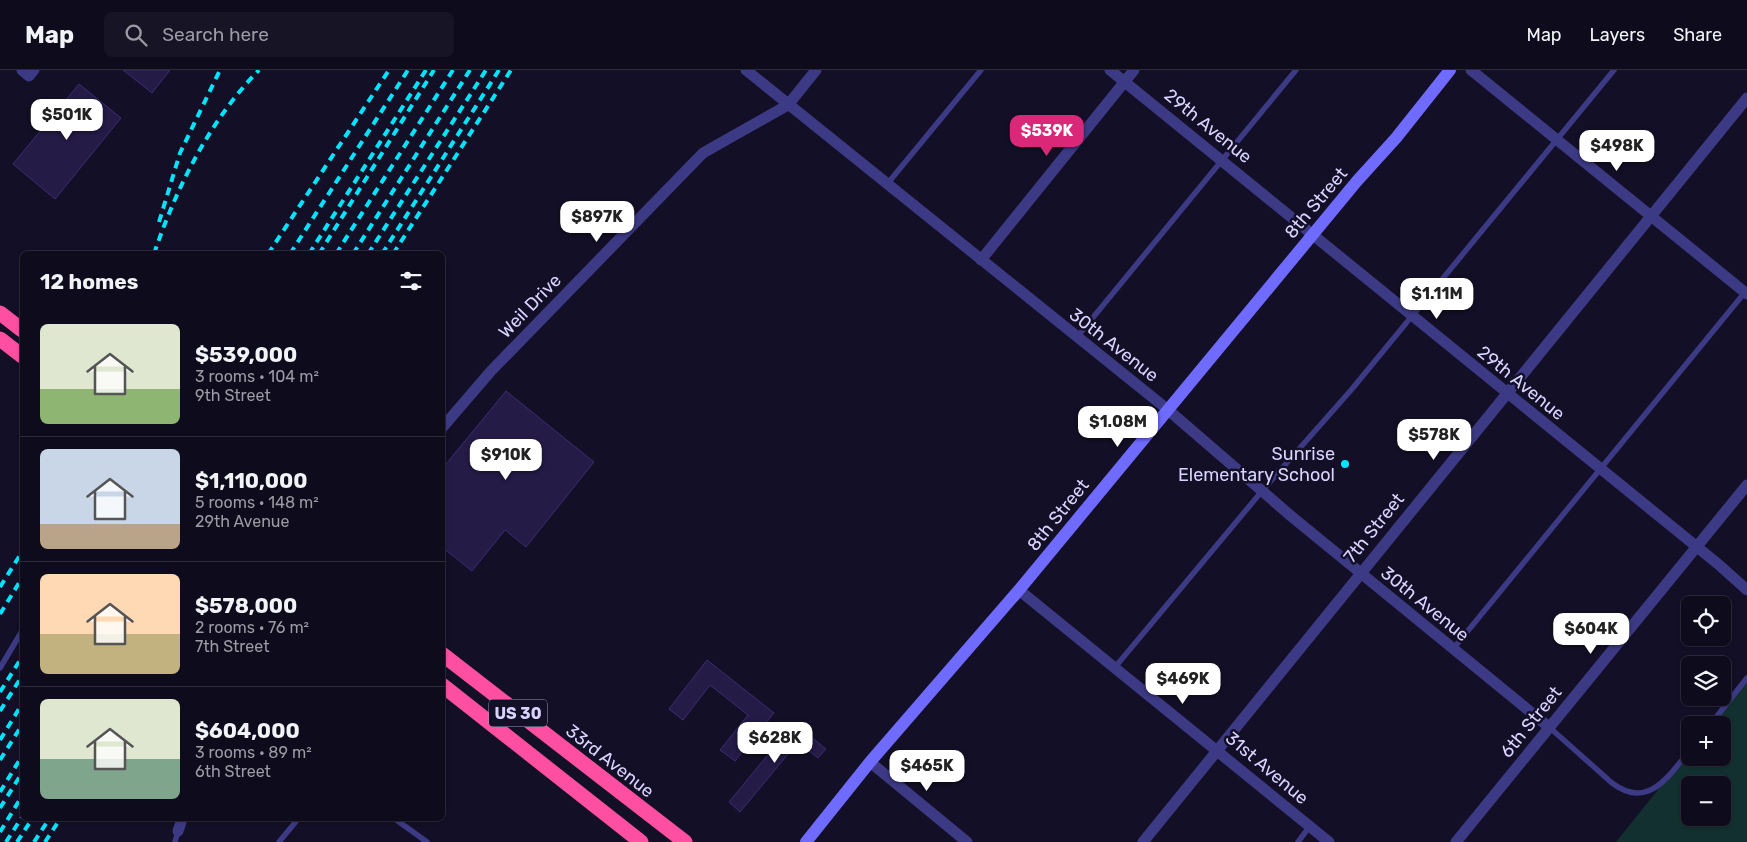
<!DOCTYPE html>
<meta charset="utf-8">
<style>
:root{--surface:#0e0b1c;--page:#171425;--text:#f1f3f6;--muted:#9b9ba3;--line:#2e2b3b;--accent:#db2777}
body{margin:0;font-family:Rubik,sans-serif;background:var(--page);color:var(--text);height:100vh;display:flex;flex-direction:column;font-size:19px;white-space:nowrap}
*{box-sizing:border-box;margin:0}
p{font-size:16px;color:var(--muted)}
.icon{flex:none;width:28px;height:28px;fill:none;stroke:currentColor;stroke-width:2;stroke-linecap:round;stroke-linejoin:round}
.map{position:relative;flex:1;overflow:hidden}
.panel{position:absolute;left:20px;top:181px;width:425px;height:570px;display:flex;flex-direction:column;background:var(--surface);border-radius:8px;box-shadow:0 1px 4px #0004,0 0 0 1px var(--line)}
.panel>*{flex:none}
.buttons{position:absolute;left:1681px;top:526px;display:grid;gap:10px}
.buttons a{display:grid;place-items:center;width:50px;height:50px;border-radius:8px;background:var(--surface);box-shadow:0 1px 4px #0004,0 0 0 1px var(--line);font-size:25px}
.price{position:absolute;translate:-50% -42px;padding:0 11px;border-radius:10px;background:#fff;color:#222;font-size:16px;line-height:32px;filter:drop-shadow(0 1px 2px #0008)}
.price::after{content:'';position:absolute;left:50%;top:30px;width:15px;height:11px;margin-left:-8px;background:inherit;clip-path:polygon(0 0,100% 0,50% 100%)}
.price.active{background:var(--accent);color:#fff}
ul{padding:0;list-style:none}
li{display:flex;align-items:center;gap:15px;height:125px;padding:0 20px}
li+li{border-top:1px solid var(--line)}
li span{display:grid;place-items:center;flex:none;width:140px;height:100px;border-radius:8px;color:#555}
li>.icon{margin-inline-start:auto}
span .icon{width:60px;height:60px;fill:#fffc;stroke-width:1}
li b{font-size:21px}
h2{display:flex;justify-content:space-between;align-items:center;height:60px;padding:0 20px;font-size:21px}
header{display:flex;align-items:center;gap:30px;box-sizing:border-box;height:70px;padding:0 25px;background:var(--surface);border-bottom:1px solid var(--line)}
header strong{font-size:24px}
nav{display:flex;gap:28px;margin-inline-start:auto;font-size:18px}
.search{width:350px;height:45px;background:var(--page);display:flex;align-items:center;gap:12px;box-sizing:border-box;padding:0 18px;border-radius:8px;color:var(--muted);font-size:19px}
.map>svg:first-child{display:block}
.green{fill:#12302f;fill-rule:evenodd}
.building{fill:#241b47;stroke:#3b2d73}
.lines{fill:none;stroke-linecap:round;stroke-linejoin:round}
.lane{stroke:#3d3a85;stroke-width:5.5}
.street{stroke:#3d3a85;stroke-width:11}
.secondary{stroke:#6f6bff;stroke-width:12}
.highway{stroke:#ff4fa3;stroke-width:15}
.rail{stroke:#00e5ff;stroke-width:4;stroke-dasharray:8 6;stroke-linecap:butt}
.poi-dot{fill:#00e5ff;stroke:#130f26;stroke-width:2}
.labels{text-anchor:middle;stroke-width:5;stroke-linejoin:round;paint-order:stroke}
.shield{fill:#130f26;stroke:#9e99be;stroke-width:1}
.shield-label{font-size:16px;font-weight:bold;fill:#d9d4ff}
.street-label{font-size:18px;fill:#d9d4ff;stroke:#130f26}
.poi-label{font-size:18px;fill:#d9d4ff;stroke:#130f26;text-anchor:end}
</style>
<header>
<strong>Map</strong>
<div class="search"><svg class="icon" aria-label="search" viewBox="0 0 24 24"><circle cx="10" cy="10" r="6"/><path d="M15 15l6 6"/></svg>Search here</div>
<nav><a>Map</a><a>Layers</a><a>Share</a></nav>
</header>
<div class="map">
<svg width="1747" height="772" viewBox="0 0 1747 772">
<rect width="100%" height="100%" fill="#130f26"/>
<!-- green -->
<path class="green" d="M1747,608V772H1616L1690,680V688H1722V655H1710ZM1690,715H1722V748H1690Z"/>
<!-- building -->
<g class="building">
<polygon points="123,0 170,0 152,23"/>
<polygon points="79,14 121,48 55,129 13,94"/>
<polygon points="506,321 594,392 526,477 505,460 472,501 442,477 442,399"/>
<polygon points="707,590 774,643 735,691 720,680 748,645 710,615 683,650 669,639"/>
<polygon points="794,653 826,679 818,688 798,672 740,742 729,732"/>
</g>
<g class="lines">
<!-- lane -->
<g class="lane">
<polyline points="888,113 981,0"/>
<polyline points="1077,267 1296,0"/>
<polyline points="1453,579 1746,221"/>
<polyline points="1116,596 1262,421 1352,319 1614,0"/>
<polyline points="0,598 22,561"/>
<polyline points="1710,655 1747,608"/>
<path d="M1549,657L1612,713C1648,740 1668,707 1690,680"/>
<polyline points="395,749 427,772"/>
<polyline points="175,772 178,761"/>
<polyline points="279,772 298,749"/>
<polyline points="1298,772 1310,756"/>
</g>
<!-- street -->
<g class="street">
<polyline points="22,0 29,6 34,0"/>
<polyline points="746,0 1167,339 1291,446 1549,657"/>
<polyline points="1110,0 1718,494 1747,520"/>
<polyline points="1471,0 1747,224"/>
<polyline points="981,190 1134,0"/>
<polyline points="442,358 491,301 703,83 788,35 816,0"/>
<polyline points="1019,520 1329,772"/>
<polyline points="870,692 967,772"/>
<polyline points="178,761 182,749"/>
<polyline points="1143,772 1747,28"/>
<polyline points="1456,772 1747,415"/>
</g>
<!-- secondary -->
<polyline class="secondary" points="806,772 870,692 1019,520 1357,111 1396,68 1450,0"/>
<!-- highway -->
<g class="highway">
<polyline points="0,243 22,260"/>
<polyline points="0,269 22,286"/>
<polyline points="442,584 685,772"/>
<polyline points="442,615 641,772"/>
</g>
<!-- rail -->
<g class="rail">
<polyline points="159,152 180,83 220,0"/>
<path d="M154,184C176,118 210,50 259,0"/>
<polyline points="268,184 389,0"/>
<polyline points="290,184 408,0"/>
<polyline points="309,184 426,0"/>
<polyline points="319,184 434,0"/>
<polyline points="336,184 453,0"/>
<polyline points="353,184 470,0"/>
<polyline points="368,184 486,0"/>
<polyline points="382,184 499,0"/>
<polyline points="393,184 511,0"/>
<polyline points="0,517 22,482"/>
<polyline points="0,544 22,508"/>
<polyline points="0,622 22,587"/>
<polyline points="0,641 22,606"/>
<polyline points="0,670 22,634"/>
<polyline points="0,690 22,655"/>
<polyline points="0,722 22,686"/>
<polyline points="0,738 22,703"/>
<polyline points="0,762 22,726"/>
<polyline points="6,772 22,747"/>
<polyline points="17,772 32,749"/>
<polyline points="34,772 49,749"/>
<polyline points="45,772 60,749"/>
</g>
</g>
<!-- markers -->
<circle class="poi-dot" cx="1345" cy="394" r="5"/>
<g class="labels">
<!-- shield labels -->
<rect class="shield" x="489" y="629.5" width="58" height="27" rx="4"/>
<g class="shield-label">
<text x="518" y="649">US 30</text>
</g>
<!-- street labels -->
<g class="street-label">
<text transform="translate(1208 56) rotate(39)" y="6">29th Avenue</text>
<text transform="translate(1316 133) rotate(-50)" y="6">8th Street</text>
<text transform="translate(530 236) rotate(-46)" y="6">Weil Drive</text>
<text transform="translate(1114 275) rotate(38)" y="6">30th Avenue</text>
<text transform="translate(1521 313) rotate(39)" y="6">29th Avenue</text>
<text transform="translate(1058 445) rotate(-51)" y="6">8th Street</text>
<text transform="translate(1374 458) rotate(-51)" y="6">7th Street</text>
<text transform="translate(1425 534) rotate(39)" y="6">30th Avenue</text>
<text transform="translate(1531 652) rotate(-51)" y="6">6th Street</text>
<text transform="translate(610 691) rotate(38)" y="6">33rd Avenue</text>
<text transform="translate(1267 698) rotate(40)" y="6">31st Avenue</text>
</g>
<!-- poi labels -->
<g class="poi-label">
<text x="1335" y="390">Sunrise<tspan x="1335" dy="21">Elementary School</tspan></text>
</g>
</g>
</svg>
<div class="buttons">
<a><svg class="icon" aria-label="locate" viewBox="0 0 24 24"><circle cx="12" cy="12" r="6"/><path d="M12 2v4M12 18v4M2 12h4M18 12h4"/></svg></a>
<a><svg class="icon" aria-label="layers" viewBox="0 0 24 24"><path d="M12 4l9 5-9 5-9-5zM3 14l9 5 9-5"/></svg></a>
<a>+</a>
<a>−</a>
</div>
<b class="price" style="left:67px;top:71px">$501K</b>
<b class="price active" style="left:1047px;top:87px">$539K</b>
<b class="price" style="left:1617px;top:102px">$498K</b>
<b class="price" style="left:597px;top:173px">$897K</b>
<b class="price" style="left:1437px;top:250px">$1.11M</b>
<b class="price" style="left:1118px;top:378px">$1.08M</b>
<b class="price" style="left:1434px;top:391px">$578K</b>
<b class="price" style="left:506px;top:411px">$910K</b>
<b class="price" style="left:1591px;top:585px">$604K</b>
<b class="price" style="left:1183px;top:635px">$469K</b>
<b class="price" style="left:775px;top:694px">$628K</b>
<b class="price" style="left:927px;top:722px">$465K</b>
<section class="panel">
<h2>12 homes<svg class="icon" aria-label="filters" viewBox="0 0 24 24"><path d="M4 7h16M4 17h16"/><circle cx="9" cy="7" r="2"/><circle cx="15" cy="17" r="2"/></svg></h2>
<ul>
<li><span style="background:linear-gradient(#dfe7d0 65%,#8fb573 0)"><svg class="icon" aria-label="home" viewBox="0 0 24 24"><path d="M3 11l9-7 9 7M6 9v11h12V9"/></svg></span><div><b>$539,000</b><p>3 rooms · 104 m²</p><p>9th Street</p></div></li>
<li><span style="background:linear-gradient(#c9d6e8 75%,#b9a48a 0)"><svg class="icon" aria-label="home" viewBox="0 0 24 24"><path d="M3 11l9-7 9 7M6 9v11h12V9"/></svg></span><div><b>$1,110,000</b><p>5 rooms · 148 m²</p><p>29th Avenue</p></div></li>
<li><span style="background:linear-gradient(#ffd9b3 60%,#c2b280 0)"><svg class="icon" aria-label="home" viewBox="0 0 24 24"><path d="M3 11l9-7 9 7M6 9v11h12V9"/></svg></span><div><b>$578,000</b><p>2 rooms · 76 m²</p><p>7th Street</p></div></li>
<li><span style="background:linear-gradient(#dfe7d0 60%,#7fa58c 0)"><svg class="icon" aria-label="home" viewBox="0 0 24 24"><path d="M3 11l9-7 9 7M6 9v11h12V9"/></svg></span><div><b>$604,000</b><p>3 rooms · 89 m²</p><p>6th Street</p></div></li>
</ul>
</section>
</div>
